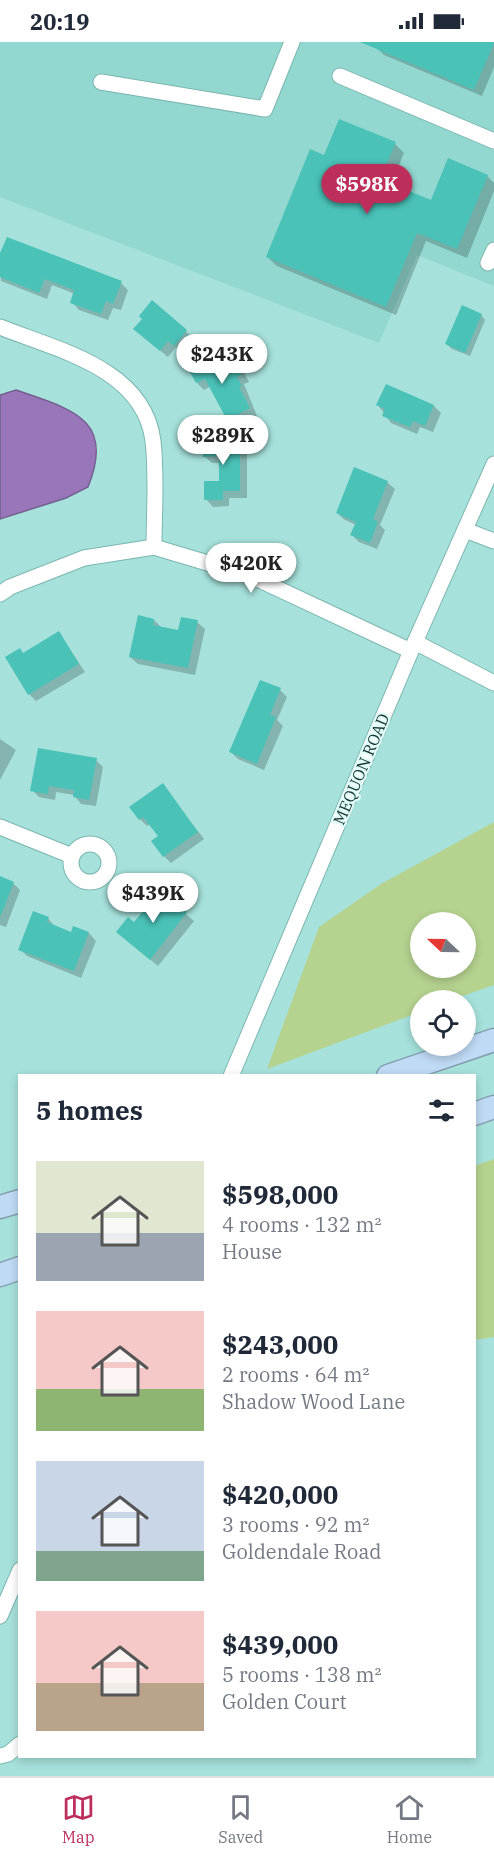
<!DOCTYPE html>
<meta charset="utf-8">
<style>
:root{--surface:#fff;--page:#f2f2f3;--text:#1f2937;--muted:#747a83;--line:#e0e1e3;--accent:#bd2e5b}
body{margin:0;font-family:"IBM Plex Serif",serif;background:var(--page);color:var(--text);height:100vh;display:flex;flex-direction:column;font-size:22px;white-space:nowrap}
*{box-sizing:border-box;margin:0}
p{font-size:20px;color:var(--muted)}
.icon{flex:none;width:33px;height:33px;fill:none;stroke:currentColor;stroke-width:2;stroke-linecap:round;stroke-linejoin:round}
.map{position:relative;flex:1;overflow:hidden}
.drawer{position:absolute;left:18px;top:1032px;width:458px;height:684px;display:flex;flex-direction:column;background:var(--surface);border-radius:0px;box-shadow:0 3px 9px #0003}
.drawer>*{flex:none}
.needle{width:39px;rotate:292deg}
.buttons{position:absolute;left:410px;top:870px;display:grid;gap:12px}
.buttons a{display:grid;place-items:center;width:66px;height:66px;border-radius:50%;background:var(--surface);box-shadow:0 3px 9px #0003;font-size:30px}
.price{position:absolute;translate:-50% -51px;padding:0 14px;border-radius:21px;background:#fff;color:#222;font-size:20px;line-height:39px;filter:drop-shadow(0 2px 3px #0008)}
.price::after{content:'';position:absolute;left:50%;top:36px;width:18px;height:14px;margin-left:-9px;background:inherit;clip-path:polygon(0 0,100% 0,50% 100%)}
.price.active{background:var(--accent);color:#fff}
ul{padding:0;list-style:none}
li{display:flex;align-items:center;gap:18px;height:150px;padding:0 18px}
li span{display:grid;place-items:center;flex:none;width:168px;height:120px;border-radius:0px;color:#555}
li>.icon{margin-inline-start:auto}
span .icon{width:72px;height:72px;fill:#fffc;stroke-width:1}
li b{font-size:26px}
h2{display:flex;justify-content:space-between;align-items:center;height:72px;padding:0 18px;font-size:26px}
.status{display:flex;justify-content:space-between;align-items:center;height:42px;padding:0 30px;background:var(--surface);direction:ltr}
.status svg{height:16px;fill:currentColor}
.tabs{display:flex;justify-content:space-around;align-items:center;height:84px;border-top:2px solid var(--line);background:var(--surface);font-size:16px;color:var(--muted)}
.tabs a{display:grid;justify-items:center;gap:3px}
.tabs .active{color:var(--accent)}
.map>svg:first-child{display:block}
.built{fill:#92d8d0}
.green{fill:#b5d28f;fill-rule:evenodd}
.water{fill:#9976ba;stroke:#72618f;stroke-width:1.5}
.shadow{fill:#0003}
.building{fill:#4ac2b8}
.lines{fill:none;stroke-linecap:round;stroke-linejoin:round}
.minor-casing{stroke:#7cb6b0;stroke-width:17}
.highway-casing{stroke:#849eaf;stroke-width:25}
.minor{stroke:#fff;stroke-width:15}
.highway{stroke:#bfdaf5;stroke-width:22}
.labels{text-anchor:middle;stroke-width:4.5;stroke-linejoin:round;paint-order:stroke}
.street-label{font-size:16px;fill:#172f2c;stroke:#dffcf8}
</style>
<div class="status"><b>20:19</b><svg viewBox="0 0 49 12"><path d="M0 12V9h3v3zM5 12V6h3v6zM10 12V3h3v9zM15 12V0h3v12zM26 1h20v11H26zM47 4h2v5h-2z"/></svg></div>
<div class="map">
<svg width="494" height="1734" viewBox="0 0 494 1734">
<rect width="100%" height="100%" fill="#a6e1db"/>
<!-- built -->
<polygon class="built" points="0,0 494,0 494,244 417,213 379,301 0,155"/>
<!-- green -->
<g class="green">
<path d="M494,780V943L451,958H420V970L267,1027L319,885L381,842ZM420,880H465V926H420Z"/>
<polygon points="494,1117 494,1295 474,1298 474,1124"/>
</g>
<!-- water -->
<path class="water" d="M16,348C70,367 116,376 88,445L66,456L0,477V353Z"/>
<!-- shadow -->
<g class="shadow">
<polygon points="380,0 494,0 494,25 482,54 384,13 377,6"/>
<polygon points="395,102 404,111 391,143 431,160 487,134 494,141 494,149 467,216 426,199 396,273 277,224 267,215 325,115"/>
<polygon points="0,215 121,241 128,248 121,268 113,266 108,278 79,268 72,260 75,252 52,243 47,257 1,239"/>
<polygon points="152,260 193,296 182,310 176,305 168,315 142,294"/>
<polygon points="481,273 485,278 470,314 452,307 447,302"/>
<polygon points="224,315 232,324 236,322 243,329 249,340 244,342 257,374 235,385 228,378 211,344 204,348 197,341 203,319 207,324"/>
<polygon points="378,363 434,364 441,371 433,390 420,385 417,392 391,381"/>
<polygon points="239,397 247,404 247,456 229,456 229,464 213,465 206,457 221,441 221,421 212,421 204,414"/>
<polygon points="387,440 395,447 380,483 385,488 377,507 359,500 352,493 356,483 345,478 337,471"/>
<polygon points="154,578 161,585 179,590 197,580 205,587 195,633 138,622 130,615"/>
<polygon points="59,591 85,630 36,659 29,652 24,612"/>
<polygon points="280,648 287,655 277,678 283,684 264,728 238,717 231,710"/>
<polygon points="0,697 16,708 0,738"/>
<polygon points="96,718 103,725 96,764 81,762 74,753 56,750 55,758 39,755 32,748"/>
<polygon points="162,743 204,797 171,821 164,814 160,794 150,782 147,784 140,777"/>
<polygon points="0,836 13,841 20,848 6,885 0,883"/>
<polygon points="157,848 194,879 158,924 118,890 134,882 151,861"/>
<polygon points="48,876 55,885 72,892 74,886 89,891 96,899 81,936 27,914 20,907"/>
</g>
<!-- building -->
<g class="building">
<polygon points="360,0 494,0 494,1 474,48"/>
<polygon points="339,77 396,100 380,137 431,158 448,116 488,133 457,207 417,191 386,265 266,215 310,107 324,113"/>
<polygon points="7,195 122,239 113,262 106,259 101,272 70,261 74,248 45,237 39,251 0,235 0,211"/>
<polygon points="152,258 187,288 174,304 168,299 160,309 133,287 142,277 139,274"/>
<polygon points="462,263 482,272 465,311 445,302"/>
<polygon points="224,313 229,324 236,320 242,332 237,335 242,344 239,345 250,366 227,378 205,337 196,341 187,325 203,318 206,323"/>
<polygon points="386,342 434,363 425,384 413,379 410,385 382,374 385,367 376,363"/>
<polygon points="203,395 240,395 240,449 223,449 223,458 204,458 204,439 219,439 219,414 203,415"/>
<polygon points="354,425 388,439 373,477 378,480 370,501 350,493 356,480 336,471"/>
<polygon points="138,573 154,577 153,583 178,588 181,575 198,578 188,626 129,615"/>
<polygon points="59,589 79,622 28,653 5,615 20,606 23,611"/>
<polygon points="260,638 281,646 270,673 276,675 257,722 229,710"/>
<polygon points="38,706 97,716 89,758 73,755 74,748 49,744 48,752 30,749"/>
<polygon points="163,741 198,790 163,815 151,799 158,794 143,775 139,778 129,765"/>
<polygon points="0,834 14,840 1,873 0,873"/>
<polygon points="157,846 187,870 150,918 116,890 128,875 134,880 150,861 147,859"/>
<polygon points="33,869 49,875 47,880 71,890 73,884 89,890 74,929 18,908"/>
</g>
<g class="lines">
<!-- minor casing -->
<g class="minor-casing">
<g id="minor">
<polyline points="340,34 494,99"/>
<polyline points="101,40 265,67 292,0"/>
<polyline points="488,221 494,208"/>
<path d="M0,285C57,308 144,326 153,399C157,434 154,471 154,505"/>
<polyline points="465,488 494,499"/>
<polyline points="0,552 10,545 84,516 154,505 251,534 411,609"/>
<polyline points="415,600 494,641"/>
<polyline points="0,785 72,814"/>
<circle cx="90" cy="821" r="19"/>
<polyline points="231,1034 411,609 494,422"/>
<polyline points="0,1574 20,1528"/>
<polyline points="0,1714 8,1712 20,1702"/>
</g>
</g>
<!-- highway casing -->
<g class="highway-casing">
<g id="highway">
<polyline points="388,1034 494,998"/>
<polyline points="474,1072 494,1065"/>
<polyline points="0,1165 20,1159"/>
<polyline points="0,1233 20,1226"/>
</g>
</g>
<!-- minor -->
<use href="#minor" class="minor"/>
<!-- highway -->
<use href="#highway" class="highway"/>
</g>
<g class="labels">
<!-- street labels -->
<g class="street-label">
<text transform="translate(361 727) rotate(-67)" y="6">MEQUON ROAD</text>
</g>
</g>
</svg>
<div class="buttons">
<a><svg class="needle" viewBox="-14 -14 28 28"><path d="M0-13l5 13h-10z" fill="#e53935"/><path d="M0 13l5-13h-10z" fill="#747a83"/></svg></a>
<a><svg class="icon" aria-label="locate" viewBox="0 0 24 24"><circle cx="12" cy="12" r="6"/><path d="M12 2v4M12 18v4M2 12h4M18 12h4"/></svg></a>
</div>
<b class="price active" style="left:367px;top:173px">$598K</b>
<b class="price" style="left:222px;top:343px">$243K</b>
<b class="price" style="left:223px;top:424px">$289K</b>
<b class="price" style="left:251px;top:552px">$420K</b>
<b class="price" style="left:153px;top:882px">$439K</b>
<section class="drawer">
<h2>5 homes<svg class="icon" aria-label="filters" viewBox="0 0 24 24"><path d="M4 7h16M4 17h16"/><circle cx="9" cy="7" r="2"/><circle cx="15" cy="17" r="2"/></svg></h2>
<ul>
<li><span style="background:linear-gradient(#dfe7d0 60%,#9aa5b1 0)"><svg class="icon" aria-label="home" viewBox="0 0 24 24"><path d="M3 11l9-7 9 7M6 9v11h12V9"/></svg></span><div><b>$598,000</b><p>4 rooms · 132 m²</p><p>House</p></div></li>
<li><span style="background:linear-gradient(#f6c9c9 65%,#8fb573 0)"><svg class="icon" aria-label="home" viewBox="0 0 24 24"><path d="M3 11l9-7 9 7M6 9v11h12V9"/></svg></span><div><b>$243,000</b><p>2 rooms · 64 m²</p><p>Shadow Wood Lane</p></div></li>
<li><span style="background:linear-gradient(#c9d6e8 75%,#7fa58c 0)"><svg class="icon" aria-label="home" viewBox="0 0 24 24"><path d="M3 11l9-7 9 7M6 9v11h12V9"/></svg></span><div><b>$420,000</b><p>3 rooms · 92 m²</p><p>Goldendale Road</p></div></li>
<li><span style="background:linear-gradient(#f6c9c9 60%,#b9a48a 0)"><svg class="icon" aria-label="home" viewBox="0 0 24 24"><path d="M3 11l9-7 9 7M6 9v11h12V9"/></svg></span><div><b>$439,000</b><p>5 rooms · 138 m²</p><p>Golden Court</p></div></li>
</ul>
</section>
</div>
<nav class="tabs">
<a class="active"><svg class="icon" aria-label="map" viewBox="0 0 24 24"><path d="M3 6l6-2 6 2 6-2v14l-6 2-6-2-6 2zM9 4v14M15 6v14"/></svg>Map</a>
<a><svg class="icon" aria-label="saved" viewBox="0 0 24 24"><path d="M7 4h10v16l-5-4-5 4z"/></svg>Saved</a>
<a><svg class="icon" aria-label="home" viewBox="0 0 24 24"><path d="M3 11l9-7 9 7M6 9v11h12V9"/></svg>Home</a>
</nav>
